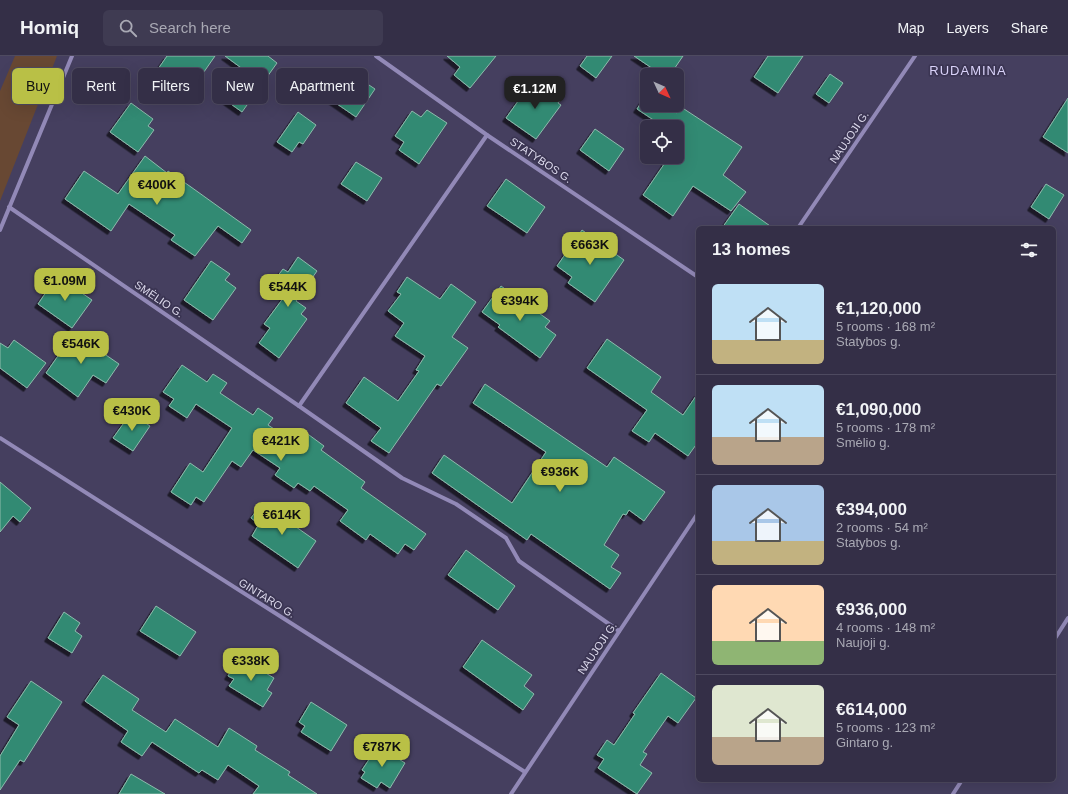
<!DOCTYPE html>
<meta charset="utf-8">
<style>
:root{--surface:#342f47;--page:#3f3b52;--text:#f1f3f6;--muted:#a9a9b4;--line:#4e4a60;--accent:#b9c046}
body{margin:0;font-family:Arial,sans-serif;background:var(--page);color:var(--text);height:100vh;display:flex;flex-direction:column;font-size:15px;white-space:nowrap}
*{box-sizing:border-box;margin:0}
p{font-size:13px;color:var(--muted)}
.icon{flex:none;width:22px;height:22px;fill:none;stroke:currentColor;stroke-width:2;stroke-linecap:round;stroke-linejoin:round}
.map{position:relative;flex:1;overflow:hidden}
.panel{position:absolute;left:696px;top:170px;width:360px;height:556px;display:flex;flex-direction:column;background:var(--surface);border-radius:6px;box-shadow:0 4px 16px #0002,0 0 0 1px var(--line)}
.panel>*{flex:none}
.top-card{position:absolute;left:12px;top:12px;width:380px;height:36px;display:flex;gap:8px}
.needle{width:26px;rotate:134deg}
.tools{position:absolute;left:640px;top:12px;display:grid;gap:8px}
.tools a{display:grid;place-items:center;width:44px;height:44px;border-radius:6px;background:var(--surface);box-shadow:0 4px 16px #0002,0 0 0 1px var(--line);font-size:20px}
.price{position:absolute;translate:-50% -34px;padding:0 9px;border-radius:8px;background:var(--accent);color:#111;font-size:13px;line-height:26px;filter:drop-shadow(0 1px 2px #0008)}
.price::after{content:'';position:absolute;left:50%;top:24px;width:12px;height:9px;margin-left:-6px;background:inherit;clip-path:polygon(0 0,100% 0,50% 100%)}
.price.selected{background:#222;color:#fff}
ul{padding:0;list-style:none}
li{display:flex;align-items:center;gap:12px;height:100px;padding:0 16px}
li+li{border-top:1px solid var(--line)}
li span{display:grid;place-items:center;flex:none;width:112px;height:80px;border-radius:6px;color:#555}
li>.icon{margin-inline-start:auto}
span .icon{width:48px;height:48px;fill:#fffc;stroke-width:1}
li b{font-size:17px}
h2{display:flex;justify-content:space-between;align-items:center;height:48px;padding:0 16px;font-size:17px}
.chip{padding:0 14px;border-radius:6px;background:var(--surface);box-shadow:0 4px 16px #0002,0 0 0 1px var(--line);font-size:14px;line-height:36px}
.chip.selected{background:var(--accent);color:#111}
header{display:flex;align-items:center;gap:24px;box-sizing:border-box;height:56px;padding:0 20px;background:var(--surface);border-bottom:1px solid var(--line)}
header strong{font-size:19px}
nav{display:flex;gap:22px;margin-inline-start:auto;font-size:14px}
.search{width:280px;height:36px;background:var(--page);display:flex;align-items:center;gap:10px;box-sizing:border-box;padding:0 14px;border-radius:6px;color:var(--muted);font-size:15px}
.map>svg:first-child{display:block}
.green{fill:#684833}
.building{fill:#338a73;stroke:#8dbbac;filter:url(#shadow)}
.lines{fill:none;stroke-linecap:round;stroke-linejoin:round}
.minor{stroke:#9289b7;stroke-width:4}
.labels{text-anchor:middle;stroke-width:3.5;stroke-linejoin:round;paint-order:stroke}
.street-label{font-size:11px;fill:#dddaed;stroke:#3b3553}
.quarter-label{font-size:13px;letter-spacing:1px;fill:#d9d2f9;stroke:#3b3553}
</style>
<header>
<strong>Homiq</strong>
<div class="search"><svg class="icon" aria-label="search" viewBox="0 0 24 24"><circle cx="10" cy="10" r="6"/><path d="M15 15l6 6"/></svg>Search here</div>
<nav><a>Map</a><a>Layers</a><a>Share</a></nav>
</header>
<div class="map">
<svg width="1068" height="738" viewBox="0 0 1068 738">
<defs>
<filter id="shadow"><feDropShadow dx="-3.5" dy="3.5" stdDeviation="0" flood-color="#0009"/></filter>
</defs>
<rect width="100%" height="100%" fill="#453f5f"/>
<!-- green -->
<polygon class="green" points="15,0 57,0 0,145 0,35"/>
<!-- building -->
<g class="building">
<polygon points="167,0 215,0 190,36 158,13"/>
<polygon points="225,0 268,0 277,7 242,56 224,43 244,14"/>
<polygon points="447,0 496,0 470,32 454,19 460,11"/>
<polygon points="587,0 612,0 596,22 580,10"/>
<polygon points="634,0 683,0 670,19 662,19"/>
<polygon points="768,0 803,0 778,37 754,21"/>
<polygon points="345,13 375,33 356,61 327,41"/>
<polygon points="830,18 843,27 829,47 816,38"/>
<polygon points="531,27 542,35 547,29 563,40 558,47 561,49 536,83 506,62"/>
<polygon points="647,38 647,49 666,49 677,57 681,51 742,91 723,119 746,136 731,155 693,130 673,160 643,139 669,101 677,101 677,90 681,83 677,80 677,71 664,71 637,53"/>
<polygon points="1068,42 1068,97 1043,81"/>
<polygon points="131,47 153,63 148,70 154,74 138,96 110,76"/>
<polygon points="427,54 447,67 419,108 399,94 404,86 395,80 412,55 421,61"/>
<polygon points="298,56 316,69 303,88 299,86 292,96 277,86"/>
<polygon points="595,73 624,93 609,115 580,94"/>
<polygon points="145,100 167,117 168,115 191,131 251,174 242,187 218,170 195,200 171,184 175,179 129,148 111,175 65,143 84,115 118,138"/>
<polygon points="356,106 382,122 367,145 341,128"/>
<polygon points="506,123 545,151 527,177 487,150"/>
<polygon points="1046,128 1064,139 1049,163 1031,151"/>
<polygon points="739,148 773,172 722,172"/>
<polygon points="582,174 624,204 595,246 568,227 572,221 557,210"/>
<polygon points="298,201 317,215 296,245 306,252 301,258 307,263 279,302 259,287 270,272 264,268 284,241 270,230 283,213 288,216"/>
<polygon points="211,205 230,218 225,224 236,232 213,264 184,244"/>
<polygon points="57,220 92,244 72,272 38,248"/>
<polygon points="407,221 440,243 451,228 476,246 452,281 468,292 441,330 437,328 389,397 371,385 381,372 346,347 364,321 398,345 419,315 416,314 425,300 395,280 404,267 388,255 401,238 397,236"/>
<polygon points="501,230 550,265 545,271 556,279 540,302 498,271 500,269 482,256"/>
<polygon points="74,277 119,308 106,327 93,319 78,341 46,317"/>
<polygon points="607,283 661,321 651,336 683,359 698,337 698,386 688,400 655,377 649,386 632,375 647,354 587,312"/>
<polygon points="14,284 46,307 27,332 0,312 0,287 8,292"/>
<polygon points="182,309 207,326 213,318 227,327 220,337 253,359 258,352 273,362 268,369 297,388 305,376 324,390 321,394 365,426 361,432 426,478 414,494 405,488 398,498 370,478 366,484 340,465 348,454 314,430 310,435 298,427 294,432 275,419 280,412 253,394 241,411 232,405 204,446 196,441 191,449 171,436 190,407 203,416 232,372 196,348 187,362 169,350 174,343 163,336"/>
<polygon points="485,328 607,411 614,401 665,436 644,465 629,454 626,459 623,458 604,489 619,499 611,511 621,517 610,533 531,478 527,484 432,417 444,399 512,447 546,396 473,347"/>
<polygon points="131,357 150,370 133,395 113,382"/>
<polygon points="0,426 31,452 20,466 13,460 0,476"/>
<polygon points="262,447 316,485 298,512 252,480 259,468 251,462"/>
<polygon points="466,494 515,530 498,554 448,519"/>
<polygon points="156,550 196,576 180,600 140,575"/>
<polygon points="64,556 80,567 75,575 82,580 72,597 48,582"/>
<polygon points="482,584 532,619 524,630 534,638 523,654 463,611"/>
<polygon points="239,601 274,622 267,634 272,637 263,651 229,630 234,623 228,620"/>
<polygon points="661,617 696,642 678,667 668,660 643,696 647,698 640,709 652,717 637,738 598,712 604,703 597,699 607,684 614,689 635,658 633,657"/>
<polygon points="103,619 139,643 132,654 166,676 175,663 218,691 229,672 257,690 255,694 290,716 288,719 317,738 253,738 259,730 228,709 218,724 202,714 199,717 152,686 142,700 121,686 128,675 85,645"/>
<polygon points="31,625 62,646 24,706 20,704 0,734 0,700 19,669 7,661"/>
<polygon points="311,646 347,669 331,695 301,676 305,670 299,666"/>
<polygon points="378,690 405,707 390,732 381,726 377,732 361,722 365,716 362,714"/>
<polygon points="131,718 165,738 119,738"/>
</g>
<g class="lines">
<!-- minor -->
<g class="minor">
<polyline points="376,0 487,79 698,221"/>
<polyline points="9,151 299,350 402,422 456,448 506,482 519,505 619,575"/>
<polyline points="798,172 915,0"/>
<polyline points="0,174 72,0"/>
<polyline points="299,350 487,79"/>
<polyline points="0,382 525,716"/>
<polyline points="1054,584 1068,562"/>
<polyline points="511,738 698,457"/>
<polyline points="953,738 962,724"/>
</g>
</g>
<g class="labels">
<!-- street labels -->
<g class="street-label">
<text transform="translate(849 81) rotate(-56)" y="4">NAUJOJI G.</text>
<text transform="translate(541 104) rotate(34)" y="4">STATYBOS G.</text>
<text transform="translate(159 243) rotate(34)" y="4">SMĖLIO G.</text>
<text transform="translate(267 542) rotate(32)" y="4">GINTARO G.</text>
<text transform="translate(597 592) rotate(-56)" y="4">NAUJOJI G.</text>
</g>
<!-- quarter labels -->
<g class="quarter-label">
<text x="968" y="19">RUDAMINA</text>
</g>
</g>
</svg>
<div class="tools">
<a><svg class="needle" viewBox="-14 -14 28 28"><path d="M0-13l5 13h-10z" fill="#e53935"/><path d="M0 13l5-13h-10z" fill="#a9a9b4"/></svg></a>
<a><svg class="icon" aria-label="locate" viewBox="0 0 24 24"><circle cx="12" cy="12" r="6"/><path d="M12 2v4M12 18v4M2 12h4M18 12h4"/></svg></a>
</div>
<b class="price selected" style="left:535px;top:54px">€1.12M</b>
<b class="price" style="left:157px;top:150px">€400K</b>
<b class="price" style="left:590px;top:210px">€663K</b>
<b class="price" style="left:65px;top:246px">€1.09M</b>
<b class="price" style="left:288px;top:252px">€544K</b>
<b class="price" style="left:520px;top:266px">€394K</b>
<b class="price" style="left:81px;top:309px">€546K</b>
<b class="price" style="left:132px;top:376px">€430K</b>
<b class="price" style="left:281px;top:406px">€421K</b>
<b class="price" style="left:560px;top:437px">€936K</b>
<b class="price" style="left:282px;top:480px">€614K</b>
<b class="price" style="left:251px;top:626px">€338K</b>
<b class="price" style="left:382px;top:712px">€787K</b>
<div class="top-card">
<a class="chip selected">Buy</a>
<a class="chip">Rent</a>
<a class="chip">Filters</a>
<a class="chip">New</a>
<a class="chip">Apartment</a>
</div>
<section class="panel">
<h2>13 homes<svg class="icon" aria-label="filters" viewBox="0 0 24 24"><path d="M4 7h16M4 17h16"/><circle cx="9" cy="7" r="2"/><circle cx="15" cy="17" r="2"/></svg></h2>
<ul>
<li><span style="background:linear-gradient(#bfe0f5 70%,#c2b280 0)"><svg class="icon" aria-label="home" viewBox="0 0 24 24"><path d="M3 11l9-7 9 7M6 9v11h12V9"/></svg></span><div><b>€1,120,000</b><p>5 rooms · 168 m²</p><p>Statybos g.</p></div></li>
<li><span style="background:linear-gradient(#bfe0f5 65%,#b9a48a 0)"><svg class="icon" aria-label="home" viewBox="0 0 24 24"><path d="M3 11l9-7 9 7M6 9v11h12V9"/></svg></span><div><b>€1,090,000</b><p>5 rooms · 178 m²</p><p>Smėlio g.</p></div></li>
<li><span style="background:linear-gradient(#a9c7e8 70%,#c2b280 0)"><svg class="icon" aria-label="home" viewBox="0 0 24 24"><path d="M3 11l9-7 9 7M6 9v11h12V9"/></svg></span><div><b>€394,000</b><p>2 rooms · 54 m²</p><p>Statybos g.</p></div></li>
<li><span style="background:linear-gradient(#ffd9b3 70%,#8fb573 0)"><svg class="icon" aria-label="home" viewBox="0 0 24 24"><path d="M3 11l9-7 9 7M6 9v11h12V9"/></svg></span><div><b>€936,000</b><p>4 rooms · 148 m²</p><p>Naujoji g.</p></div></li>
<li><span style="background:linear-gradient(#dfe7d0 65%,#b9a48a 0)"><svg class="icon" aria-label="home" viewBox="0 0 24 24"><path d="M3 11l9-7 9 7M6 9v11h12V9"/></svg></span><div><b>€614,000</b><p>5 rooms · 123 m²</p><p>Gintaro g.</p></div></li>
</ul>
</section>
</div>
